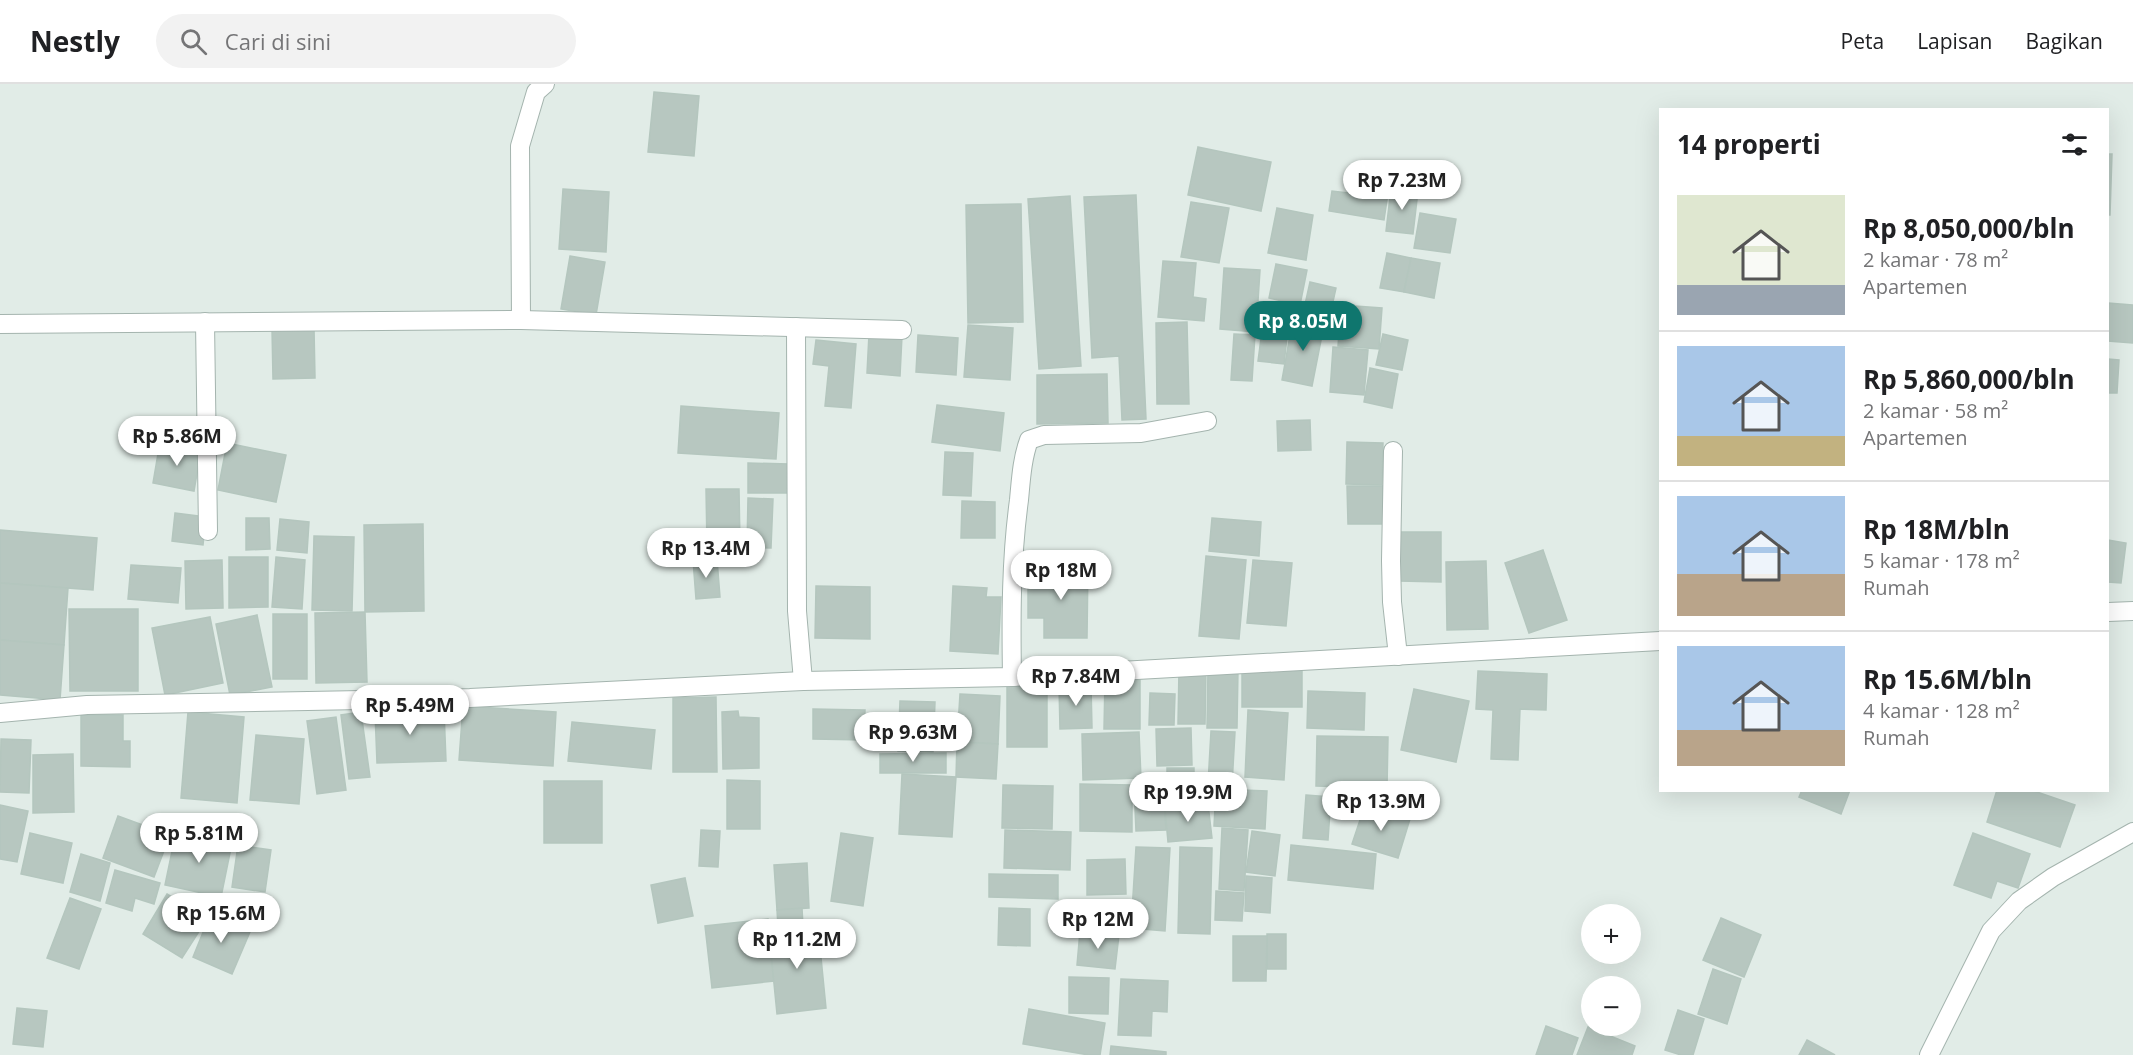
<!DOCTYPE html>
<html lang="id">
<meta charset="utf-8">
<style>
:root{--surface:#fff;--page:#f2f2f2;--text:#202124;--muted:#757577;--line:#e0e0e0;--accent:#0f766e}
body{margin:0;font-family:"Open Sans",sans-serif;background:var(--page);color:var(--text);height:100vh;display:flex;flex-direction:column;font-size:22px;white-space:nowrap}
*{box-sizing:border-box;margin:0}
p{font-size:20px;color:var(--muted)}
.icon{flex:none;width:33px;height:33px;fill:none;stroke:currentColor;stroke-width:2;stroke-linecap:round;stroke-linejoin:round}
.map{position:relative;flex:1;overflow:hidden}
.drawer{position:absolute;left:1659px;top:24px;width:450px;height:684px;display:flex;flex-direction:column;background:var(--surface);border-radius:0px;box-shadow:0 6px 24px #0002}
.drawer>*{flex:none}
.buttons{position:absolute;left:1581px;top:820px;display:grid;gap:12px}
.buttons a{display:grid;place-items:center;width:60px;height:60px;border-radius:50%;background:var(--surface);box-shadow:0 6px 24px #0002;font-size:30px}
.price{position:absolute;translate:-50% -51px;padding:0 14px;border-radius:21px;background:#fff;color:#222;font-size:20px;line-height:39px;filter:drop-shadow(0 2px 3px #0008)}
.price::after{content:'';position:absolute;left:50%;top:36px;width:18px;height:14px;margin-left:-9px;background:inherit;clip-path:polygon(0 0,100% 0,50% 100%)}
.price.selected{background:var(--accent);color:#fff}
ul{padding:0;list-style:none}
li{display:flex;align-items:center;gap:18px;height:150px;padding:0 18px}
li+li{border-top:2px solid var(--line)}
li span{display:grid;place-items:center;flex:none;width:168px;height:120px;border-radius:0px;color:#555}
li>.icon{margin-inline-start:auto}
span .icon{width:72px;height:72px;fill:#fffc;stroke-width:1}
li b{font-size:26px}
h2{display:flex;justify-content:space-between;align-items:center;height:72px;padding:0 18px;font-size:26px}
header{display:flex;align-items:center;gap:36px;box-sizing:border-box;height:84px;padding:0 30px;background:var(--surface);border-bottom:2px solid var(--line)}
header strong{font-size:28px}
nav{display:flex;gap:33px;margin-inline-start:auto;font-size:21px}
.search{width:420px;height:54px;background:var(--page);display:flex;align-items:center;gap:15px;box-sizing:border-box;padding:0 21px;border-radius:33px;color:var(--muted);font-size:22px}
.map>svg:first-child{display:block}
.building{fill:#b7c7c0;stroke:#b4c6be;stroke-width:1.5}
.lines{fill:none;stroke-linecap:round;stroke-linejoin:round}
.minor-casing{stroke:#a4b4ae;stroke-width:20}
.minor{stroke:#fff;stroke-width:18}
</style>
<header>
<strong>Nestly</strong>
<div class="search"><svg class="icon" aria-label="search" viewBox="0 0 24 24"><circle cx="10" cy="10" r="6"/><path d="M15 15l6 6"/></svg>Cari di sini</div>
<nav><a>Peta</a><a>Lapisan</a><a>Bagikan</a></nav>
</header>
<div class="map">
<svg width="2133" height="971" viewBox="0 0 2133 971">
<rect width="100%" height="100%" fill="#e1ece7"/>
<!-- building -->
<g class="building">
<polygon points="654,8 699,12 694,72 648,68"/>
<polygon points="1198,63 1271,78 1261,127 1188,111"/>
<polygon points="2108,70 2112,70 2110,131 2108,131"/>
<polygon points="1360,92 1390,96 1384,136 1329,127 1332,107 1357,110"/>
<polygon points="1391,104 1418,107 1413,150 1386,147"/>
<polygon points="563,105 609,108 606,168 559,165"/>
<polygon points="1136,111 1146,335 1122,336 1119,272 1092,274 1084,113"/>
<polygon points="1070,112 1081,282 1039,285 1028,115"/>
<polygon points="1191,118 1229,124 1219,179 1181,173"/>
<polygon points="1021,120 1023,238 968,239 966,121"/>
<polygon points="1277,124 1313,131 1306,176 1268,169"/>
<polygon points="1420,129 1456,135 1450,169 1414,164"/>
<polygon points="1387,169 1411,174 1404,208 1380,204"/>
<polygon points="570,172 605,178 596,231 561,225"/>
<polygon points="1411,174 1440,179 1434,214 1404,208"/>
<polygon points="1163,177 1196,179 1193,213 1206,215 1204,237 1158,233"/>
<polygon points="1276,180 1307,186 1300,221 1269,214"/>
<polygon points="1224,184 1260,186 1256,248 1220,245"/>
<polygon points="1310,198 1336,204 1330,231 1304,225"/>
<polygon points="2108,219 2133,221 2133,259 2108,257"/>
<polygon points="1341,221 1382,224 1379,265 1338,262"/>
<polygon points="1265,224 1290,227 1284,280 1258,277"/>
<polygon points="1293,235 1324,241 1312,302 1282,296"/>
<polygon points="1187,238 1189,320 1157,320 1156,239"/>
<polygon points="968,241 1013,244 1010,296 964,293"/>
<polygon points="314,244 315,294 273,295 272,245"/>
<polygon points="869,250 902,252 900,292 867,289"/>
<polygon points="1234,250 1255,251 1252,297 1231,296"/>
<polygon points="1383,250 1408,256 1402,286 1376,281"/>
<polygon points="918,251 958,254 956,291 916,288"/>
<polygon points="816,256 856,260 851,324 825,322 829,282 813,280"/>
<polygon points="1333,263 1368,266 1364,311 1330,308"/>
<polygon points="2108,275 2119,276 2117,309 2108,309"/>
<polygon points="1370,284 1398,290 1392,324 1364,318"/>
<polygon points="1107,290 1108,339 1037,340 1037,291"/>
<polygon points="937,321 1004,329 1000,367 932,358"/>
<polygon points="681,322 779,329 776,375 678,369"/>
<polygon points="1310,336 1311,366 1278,367 1277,337"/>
<polygon points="160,358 201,366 194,407 153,399"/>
<polygon points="1347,358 1383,359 1382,401 1346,400"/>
<polygon points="227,359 286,371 276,418 218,406"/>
<polygon points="945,368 973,369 971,412 943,411"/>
<polygon points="748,379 789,380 789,409 748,409"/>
<polygon points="1347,402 1386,402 1386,440 1348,440"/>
<polygon points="706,405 739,405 740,461 707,462"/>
<polygon points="748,414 773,415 771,464 747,463"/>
<polygon points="962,417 995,418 995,454 961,454"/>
<polygon points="175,429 206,433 203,461 172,457"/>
<polygon points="246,434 269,434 270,465 246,466"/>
<polygon points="1212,434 1261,438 1259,472 1209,467"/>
<polygon points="280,435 309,438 307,469 277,466"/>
<polygon points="423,440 424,527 365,528 364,441"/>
<polygon points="0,446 97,454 93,506 0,499"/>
<polygon points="1399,448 1441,448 1441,498 1399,497"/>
<polygon points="314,452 354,453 352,527 312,526"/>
<polygon points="2108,456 2126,459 2121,499 2108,498"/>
<polygon points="1543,466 1567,536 1529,549 1505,479"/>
<polygon points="1206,472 1246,476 1239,555 1199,552"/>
<polygon points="229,473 268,473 268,523 229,524"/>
<polygon points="276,473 305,476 302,525 272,523"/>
<polygon points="717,475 720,513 696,515 693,476"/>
<polygon points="222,476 223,524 186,525 185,477"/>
<polygon points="1253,476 1292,479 1286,542 1247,539"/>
<polygon points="1486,477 1488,545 1447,546 1446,478"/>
<polygon points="131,481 181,484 178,519 128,515"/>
<polygon points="1040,481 1088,481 1087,554 1044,554 1044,534 1028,534 1028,505 1039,505"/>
<polygon points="0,499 68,504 64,561 0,556"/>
<polygon points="816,502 870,503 870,555 815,554"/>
<polygon points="953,502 987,504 986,513 1001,513 998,570 950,567"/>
<polygon points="69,525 138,525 138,607 70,607"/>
<polygon points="365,528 367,598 316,599 315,529"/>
<rect x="273" y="530" width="34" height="65"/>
<polygon points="257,531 272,603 230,611 216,540"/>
<polygon points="210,533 223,599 165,611 152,544"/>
<polygon points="0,556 64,561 60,616 0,611"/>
<polygon points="1179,585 1206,586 1205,640 1178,640"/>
<polygon points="1208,585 1238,585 1237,644 1207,644"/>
<polygon points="1302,585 1302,623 1242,623 1242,586"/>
<polygon points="1478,587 1547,590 1546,626 1520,625 1518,676 1491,675 1493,626 1476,625"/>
<polygon points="1105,595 1140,596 1140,645 1104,645"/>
<rect x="1007" y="601" width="40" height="62"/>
<polygon points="1091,601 1092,644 1060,645 1059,602"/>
<polygon points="1414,605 1469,617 1456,678 1401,666"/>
<polygon points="1308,607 1365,609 1364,646 1307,644"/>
<polygon points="1150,609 1175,610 1174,641 1149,641"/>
<polygon points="960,610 1000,612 998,660 957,658"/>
<polygon points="716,613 717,688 673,688 673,614"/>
<polygon points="900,617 935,618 933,668 898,667"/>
<polygon points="463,622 556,628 553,682 459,676"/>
<polygon points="813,625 865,626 864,656 813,655"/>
<polygon points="444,626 446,677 377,679 375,628"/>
<polygon points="1248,626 1288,629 1284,696 1245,693"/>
<polygon points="738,627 739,633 759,634 759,684 723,685 722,628"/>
<polygon points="188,628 244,633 237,719 181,714"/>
<polygon points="361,628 370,693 349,695 341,631"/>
<polygon points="81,631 123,631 123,657 130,657 130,683 81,682"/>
<polygon points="336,633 346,706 317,710 307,637"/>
<polygon points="572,638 655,646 651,685 568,677"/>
<polygon points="1191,644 1192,681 1157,682 1156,645"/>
<polygon points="1211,647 1235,648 1232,701 1208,700"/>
<polygon points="1139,648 1141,694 1083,696 1082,650"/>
<polygon points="256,651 304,655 299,720 250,716"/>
<polygon points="1317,652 1388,653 1387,704 1316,702"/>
<polygon points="1,655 31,656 29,709 0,708"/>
<polygon points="957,658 998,660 996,695 956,693"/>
<polygon points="946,669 946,689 880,689 880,670"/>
<polygon points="73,670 74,728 33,729 33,671"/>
<rect x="1167" y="684" width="27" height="37"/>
<polygon points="902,690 956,693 952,753 899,750"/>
<polygon points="727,696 760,697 760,745 727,745"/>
<rect x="544" y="697" width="58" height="62"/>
<polygon points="1080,700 1132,701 1132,748 1080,747"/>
<polygon points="1163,700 1166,746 1136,747 1134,702"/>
<polygon points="1003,701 1053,702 1052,745 1002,744"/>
<polygon points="1216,705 1267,707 1265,745 1214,742"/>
<polygon points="1802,706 1850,706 1841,730 1799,713"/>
<polygon points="1997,706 2031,706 2075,721 2060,763 1987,738"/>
<polygon points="1306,711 1331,713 1328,756 1303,754"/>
<polygon points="1208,720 1212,754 1168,758 1165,725"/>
<polygon points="0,721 28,727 17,778 0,775"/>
<polygon points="1365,721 1410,735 1398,774 1352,760"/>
<polygon points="118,732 170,751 154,793 103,774"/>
<polygon points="1222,744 1248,746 1244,807 1219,805"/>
<polygon points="701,746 720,747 718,783 699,782"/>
<polygon points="1005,746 1071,748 1070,786 1004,784"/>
<polygon points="1252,747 1280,751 1275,792 1246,788"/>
<polygon points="176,748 232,759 221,813 165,801"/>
<polygon points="30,749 72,759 63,799 21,790"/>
<polygon points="841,749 873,754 863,822 831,817"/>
<polygon points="1973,749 2030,770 2018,804 1997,797 1991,814 1954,801"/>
<polygon points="238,761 271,766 265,808 232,803"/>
<polygon points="1291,761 1376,770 1373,805 1288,796"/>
<polygon points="1136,763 1170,764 1165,847 1131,844"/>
<polygon points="1180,763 1212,764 1210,850 1178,849"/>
<polygon points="81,770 110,779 100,817 70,808"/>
<polygon points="1125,775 1126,810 1087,811 1087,776"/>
<polygon points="807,779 809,824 777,826 774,781"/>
<polygon points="115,786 160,799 154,820 135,814 132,827 106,819"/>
<polygon points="989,790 1058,791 1058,815 989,813"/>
<polygon points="1246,792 1272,794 1270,829 1245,827"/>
<polygon points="685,794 693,832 658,839 651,801"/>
<polygon points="1216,807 1244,809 1242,837 1215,836"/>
<polygon points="167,810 207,835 182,874 143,850"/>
<polygon points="70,814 101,825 79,885 47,874"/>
<polygon points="802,824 803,842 778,843 777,826"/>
<polygon points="999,824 1030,825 1030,862 998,861"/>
<polygon points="210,831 250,848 232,890 193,873"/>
<polygon points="1721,834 1761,851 1744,893 1703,876"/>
<polygon points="768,835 774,897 712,904 705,842"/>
<polygon points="818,843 826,924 777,930 769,849"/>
<polygon points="1080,847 1119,851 1115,885 1077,881"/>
<rect x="1267" y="850" width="19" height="35"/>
<polygon points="1233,852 1267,852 1266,897 1233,897"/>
<polygon points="1713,885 1741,895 1727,940 1698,930"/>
<polygon points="1069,893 1109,894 1108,930 1069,929"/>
<polygon points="1121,895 1168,897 1167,928 1152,927 1151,952 1118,951"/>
<polygon points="17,924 47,927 43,963 13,960"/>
<polygon points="1029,925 1105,939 1100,971 1089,971 1023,960"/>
<polygon points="1678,926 1704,935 1693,971 1681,971 1665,966"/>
<polygon points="1546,942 1578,954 1572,971 1536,971"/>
<polygon points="1588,943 1635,962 1632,971 1577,971"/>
<polygon points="1807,956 1835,971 1799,971"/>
<polygon points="1111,962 1166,968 1166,971 1110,971"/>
</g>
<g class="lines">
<!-- minor casing -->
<g class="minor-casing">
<g id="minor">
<polyline points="521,236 520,62 536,8 545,0"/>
<polyline points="205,238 208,447"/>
<polyline points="0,240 521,236 902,246"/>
<polyline points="796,243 797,527 803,597"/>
<polyline points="1393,367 1391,477 1392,518 1398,572"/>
<polyline points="2108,528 2133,527"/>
<path d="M1012,593C1011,533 1011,475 1019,416C1021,395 1022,375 1029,356L1044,351L1141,349L1207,337"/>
<polyline points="0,629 87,621 470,614 803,597 1012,593 1660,557"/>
<polyline points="1929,971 1991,847 2019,817 2053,793 2133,748"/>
</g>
</g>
<!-- minor -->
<use href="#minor" class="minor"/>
</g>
</svg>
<div class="buttons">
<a>+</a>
<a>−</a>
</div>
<b class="price" style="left:1402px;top:127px">Rp 7.23M</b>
<b class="price selected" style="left:1303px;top:268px">Rp 8.05M</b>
<b class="price" style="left:177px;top:383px">Rp 5.86M</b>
<b class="price" style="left:706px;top:495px">Rp 13.4M</b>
<b class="price" style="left:1061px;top:517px">Rp 18M</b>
<b class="price" style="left:1076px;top:623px">Rp 7.84M</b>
<b class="price" style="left:410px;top:652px">Rp 5.49M</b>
<b class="price" style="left:913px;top:679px">Rp 9.63M</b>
<b class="price" style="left:1188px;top:739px">Rp 19.9M</b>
<b class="price" style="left:1381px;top:748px">Rp 13.9M</b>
<b class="price" style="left:199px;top:780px">Rp 5.81M</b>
<b class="price" style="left:221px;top:860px">Rp 15.6M</b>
<b class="price" style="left:1098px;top:866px">Rp 12M</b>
<b class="price" style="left:797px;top:886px">Rp 11.2M</b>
<section class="drawer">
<h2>14 properti<svg class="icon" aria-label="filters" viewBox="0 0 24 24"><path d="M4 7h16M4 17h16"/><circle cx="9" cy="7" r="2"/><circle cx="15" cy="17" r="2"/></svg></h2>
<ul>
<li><span style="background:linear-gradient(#dfe7d0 75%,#9aa5b1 0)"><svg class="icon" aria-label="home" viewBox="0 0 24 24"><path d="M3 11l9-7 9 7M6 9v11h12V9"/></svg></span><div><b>Rp 8,050,000/bln</b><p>2 kamar · 78 m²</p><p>Apartemen</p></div></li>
<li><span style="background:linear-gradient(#a9c7e8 75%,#c2b280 0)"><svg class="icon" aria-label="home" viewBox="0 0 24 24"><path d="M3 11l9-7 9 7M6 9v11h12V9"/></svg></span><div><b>Rp 5,860,000/bln</b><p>2 kamar · 58 m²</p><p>Apartemen</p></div></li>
<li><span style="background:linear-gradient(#a9c7e8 65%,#b9a48a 0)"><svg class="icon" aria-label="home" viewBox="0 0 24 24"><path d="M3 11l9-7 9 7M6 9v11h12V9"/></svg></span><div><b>Rp 18M/bln</b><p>5 kamar · 178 m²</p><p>Rumah</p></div></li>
<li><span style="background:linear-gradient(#a9c7e8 70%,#b9a48a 0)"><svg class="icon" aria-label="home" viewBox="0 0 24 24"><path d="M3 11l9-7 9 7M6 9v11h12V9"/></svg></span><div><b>Rp 15.6M/bln</b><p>4 kamar · 128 m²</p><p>Rumah</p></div></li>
</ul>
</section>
</div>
